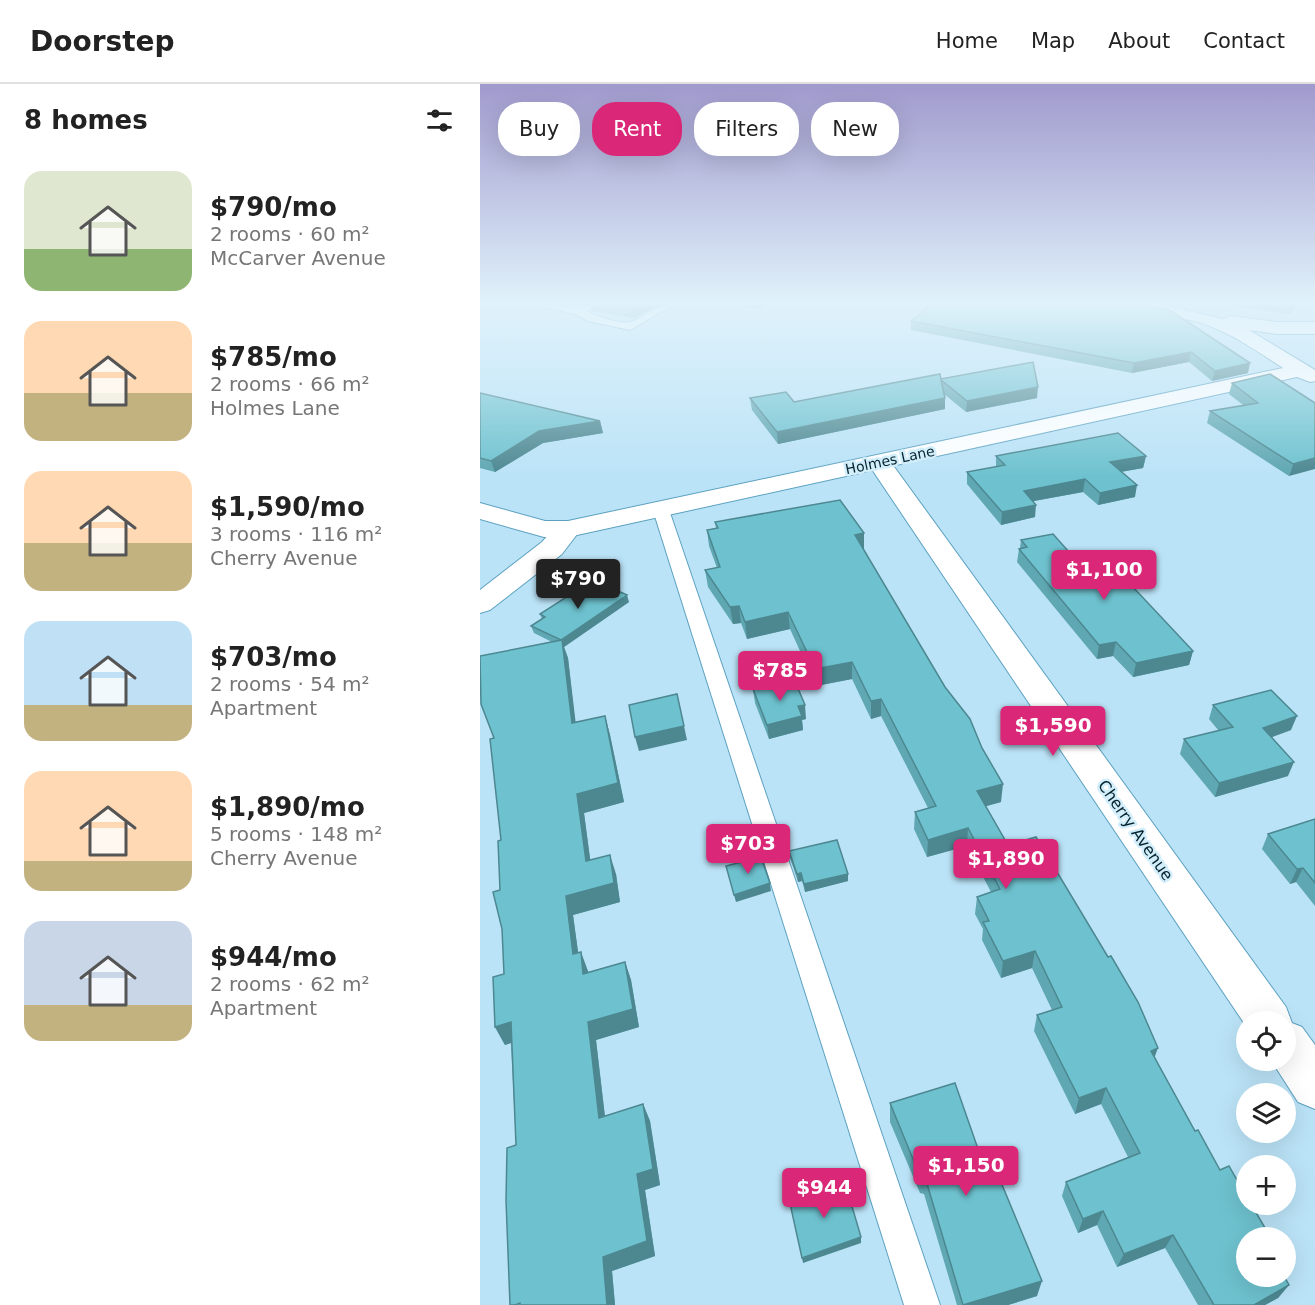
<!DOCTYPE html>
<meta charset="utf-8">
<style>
:root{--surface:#fff;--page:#f6f6f6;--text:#222;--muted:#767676;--line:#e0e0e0;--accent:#db2777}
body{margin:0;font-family:"DejaVu Sans",sans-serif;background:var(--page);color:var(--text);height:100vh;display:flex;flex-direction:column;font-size:22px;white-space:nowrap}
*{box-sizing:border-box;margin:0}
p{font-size:20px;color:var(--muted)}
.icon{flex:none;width:33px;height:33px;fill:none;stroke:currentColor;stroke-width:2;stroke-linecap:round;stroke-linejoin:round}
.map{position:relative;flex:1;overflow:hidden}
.sheet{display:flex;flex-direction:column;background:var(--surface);width:480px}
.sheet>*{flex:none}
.top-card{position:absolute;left:18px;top:18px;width:570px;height:54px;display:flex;gap:12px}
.controls{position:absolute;left:756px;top:927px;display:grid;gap:12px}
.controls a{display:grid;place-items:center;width:60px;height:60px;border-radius:50%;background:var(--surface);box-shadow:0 6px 24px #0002;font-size:30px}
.price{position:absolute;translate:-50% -51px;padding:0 14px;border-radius:6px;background:var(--accent);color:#fff;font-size:20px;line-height:39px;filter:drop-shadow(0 2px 3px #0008)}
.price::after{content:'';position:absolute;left:50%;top:36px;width:18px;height:14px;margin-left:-9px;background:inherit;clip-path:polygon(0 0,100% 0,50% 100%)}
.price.active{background:#222;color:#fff}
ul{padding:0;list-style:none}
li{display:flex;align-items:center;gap:18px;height:150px;padding:0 24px}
li span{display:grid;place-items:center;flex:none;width:168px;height:120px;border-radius:18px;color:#555}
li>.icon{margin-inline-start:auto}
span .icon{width:72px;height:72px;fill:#fffc;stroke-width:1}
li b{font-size:26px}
h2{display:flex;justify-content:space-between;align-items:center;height:72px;padding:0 24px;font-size:26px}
.chip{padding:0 21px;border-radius:24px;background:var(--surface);box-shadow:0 6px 24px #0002;font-size:21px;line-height:54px}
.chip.active{background:var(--accent);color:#fff}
header{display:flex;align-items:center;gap:36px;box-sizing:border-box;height:84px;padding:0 30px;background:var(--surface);border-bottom:2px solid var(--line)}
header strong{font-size:28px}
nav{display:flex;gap:33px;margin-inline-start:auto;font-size:21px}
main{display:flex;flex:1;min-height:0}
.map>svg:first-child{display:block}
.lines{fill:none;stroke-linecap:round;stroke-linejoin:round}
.service-casing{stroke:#5ca1c0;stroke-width:2}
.minor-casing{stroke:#5ca1c0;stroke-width:2}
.tertiary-casing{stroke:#5ca1c0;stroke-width:2}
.service{fill:#fff;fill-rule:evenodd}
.minor{fill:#fff;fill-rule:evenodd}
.tertiary{fill:#fff;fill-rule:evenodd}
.wall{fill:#5fa7b2}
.shaded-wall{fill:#4d8891}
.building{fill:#6ec2cf;stroke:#4d8891;stroke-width:1.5}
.labels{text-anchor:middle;stroke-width:5;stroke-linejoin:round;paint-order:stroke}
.far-street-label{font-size:14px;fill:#052430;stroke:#d3eefb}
.street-label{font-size:16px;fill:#052430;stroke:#d3eefb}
</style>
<header>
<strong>Doorstep</strong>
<nav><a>Home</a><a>Map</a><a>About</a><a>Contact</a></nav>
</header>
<main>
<section class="sheet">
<h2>8 homes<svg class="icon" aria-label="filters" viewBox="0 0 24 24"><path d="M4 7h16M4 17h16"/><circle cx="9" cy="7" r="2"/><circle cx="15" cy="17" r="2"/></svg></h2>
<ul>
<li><span style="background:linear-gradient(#dfe7d0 65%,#8fb573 0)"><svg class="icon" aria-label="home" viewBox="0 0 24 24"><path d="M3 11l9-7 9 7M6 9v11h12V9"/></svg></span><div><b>$790/mo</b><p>2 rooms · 60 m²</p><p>McCarver Avenue</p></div></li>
<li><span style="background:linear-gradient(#ffd9b3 60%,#c2b280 0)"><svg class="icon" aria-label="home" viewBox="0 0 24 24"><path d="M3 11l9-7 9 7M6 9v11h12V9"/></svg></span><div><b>$785/mo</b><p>2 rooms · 66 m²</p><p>Holmes Lane</p></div></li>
<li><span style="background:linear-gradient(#ffd9b3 60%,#c2b280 0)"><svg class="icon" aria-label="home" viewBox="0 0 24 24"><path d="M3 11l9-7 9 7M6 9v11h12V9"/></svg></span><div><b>$1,590/mo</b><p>3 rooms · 116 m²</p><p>Cherry Avenue</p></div></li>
<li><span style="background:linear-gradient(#bfe0f5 70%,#c2b280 0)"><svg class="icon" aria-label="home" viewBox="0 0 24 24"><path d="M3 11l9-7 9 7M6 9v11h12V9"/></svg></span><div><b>$703/mo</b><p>2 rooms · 54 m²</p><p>Apartment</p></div></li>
<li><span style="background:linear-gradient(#ffd9b3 75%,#c2b280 0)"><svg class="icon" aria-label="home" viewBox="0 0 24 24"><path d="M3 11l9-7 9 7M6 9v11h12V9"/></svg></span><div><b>$1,890/mo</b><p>5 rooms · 148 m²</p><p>Cherry Avenue</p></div></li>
<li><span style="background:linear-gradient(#c9d6e8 70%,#c2b280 0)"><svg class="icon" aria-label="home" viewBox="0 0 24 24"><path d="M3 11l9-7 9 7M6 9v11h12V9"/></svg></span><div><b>$944/mo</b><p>2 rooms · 62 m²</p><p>Apartment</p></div></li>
</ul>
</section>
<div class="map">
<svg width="835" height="1221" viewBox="0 0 835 1221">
<rect width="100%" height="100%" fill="#bbe3f7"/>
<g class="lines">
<!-- service casing -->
<g class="service-casing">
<g id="service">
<path d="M60,221L97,223L117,221L107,227C115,232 139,240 149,238C166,235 168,221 193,221L150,246L108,237L95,230L62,223Z"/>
<polygon points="181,421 189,426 460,1221 424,1221 173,426"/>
</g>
</g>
<!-- minor casing -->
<g class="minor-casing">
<g id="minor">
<polygon points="399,371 407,373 806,923 812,939 822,943 835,961 835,1025 818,1018 791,976 806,976 806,938 766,938 766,942 387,378 391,373"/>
<polygon points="88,437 97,439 101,445 82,470 10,526 0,529 0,506 62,458 79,439"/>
</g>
</g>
<!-- tertiary casing -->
<g class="tertiary-casing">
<path id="tertiary" d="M635,221H683L743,235L750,232L797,238H835V250H797L769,246L835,286V297L830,298L817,293L88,453H64L0,435V419L65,437H88L803,284C777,267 751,249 722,239C697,232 670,230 644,226L638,225Z"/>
</g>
<!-- service -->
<use href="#service" class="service"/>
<!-- minor -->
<use href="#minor" class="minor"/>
<!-- tertiary -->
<use href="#tertiary" class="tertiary"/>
</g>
<!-- wall -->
<g class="wall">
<polygon points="111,221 178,221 154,234 112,227"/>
<polygon points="258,221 285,221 279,225"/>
<polygon points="663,221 768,289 732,297 709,278 652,289 431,246 431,237"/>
<polygon points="751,221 818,221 814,224 811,230"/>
<polygon points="461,295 557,314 486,328 464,310 465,325 298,360 272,326 270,314 314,318"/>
<polygon points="752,299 835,319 809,392 727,339 730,327 763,321 749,310"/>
<polygon points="0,309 120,337 123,349 63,359 15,388 0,384"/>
<polygon points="516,372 666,372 663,384 641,388 655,413 618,421 603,408 554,417 555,433 521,441 487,400 487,388 516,383"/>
<polygon points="235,438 384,466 521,718 506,722 528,761 675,973 766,1154 809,1201 798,1214 785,1221 718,1221 685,1164 637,1183 617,1141 598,1149 582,1112 586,1098 648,1073 621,1020 595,1030 554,947 557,931 572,926 552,884 521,894 502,856 503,845 495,830 497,813 511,808 487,762 447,773 434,745 435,728 448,724 401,632 391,635 372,595 336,602 310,545 267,555 261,539 253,540 228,503 225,486 237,484 229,462 227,446 236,444"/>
<polygon points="541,456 597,477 713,567 709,581 653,593 633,572 617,575 537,478 539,465 540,464"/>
<polygon points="149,518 84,563 88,574 95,638 125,632 130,651 144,718 104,729 110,776 136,790 140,818 93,831 98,869 108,888 145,878 151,896 159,943 116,956 125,1032 163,1020 170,1037 180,1101 165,1106 175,1172 132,1187 135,1221 30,1221 36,1061 31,959 25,961 15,943 24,890 20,806 21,756 14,654 72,558 54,549 51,542 62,535 60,530"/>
<polygon points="273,605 326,635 322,636 323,646 289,655 275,619"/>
<polygon points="733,621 811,646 792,653 808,692 735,713 700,670 704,655 739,647 729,635"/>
<polygon points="835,735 835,822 816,798 810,800 782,765 788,750"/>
<polygon points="309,767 368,790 368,797 325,808 322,797 318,798 310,774"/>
<polygon points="410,1019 504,1082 557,1212 528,1221 477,1221 444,1110 440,1109 410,1038"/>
</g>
<!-- shaded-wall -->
<g class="shaded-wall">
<polygon points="151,221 178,221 154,234"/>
<polygon points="279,221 285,221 279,225"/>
<polygon points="813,221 818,221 814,224 811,230"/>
<polygon points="711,268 709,278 652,289 654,279"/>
<polygon points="770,279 768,289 732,297 735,287"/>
<polygon points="558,303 557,314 486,328 487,317"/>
<polygon points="465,314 465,325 298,360 297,348"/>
<polygon points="120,337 123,349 63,359 15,388 11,377 59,347"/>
<polygon points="666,372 663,384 628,390 630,378"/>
<polygon points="835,374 835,385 809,392 813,380"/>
<polygon points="605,395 603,408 543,419 544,407"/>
<polygon points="657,401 655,413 618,421 620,409"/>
<polygon points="556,421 555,433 521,441 522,428"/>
<polygon points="384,449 384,466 375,451"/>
<polygon points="147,511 149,518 84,563 88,574 98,658 92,639 81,556"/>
<polygon points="259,522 261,539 253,540 250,523"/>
<polygon points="308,528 310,545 267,555 265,538"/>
<polygon points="636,558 633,572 617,575 619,561"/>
<polygon points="713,567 709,581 653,593 656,579"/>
<polygon points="372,578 372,595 336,602 335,585"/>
<polygon points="401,615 401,632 391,635 391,617"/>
<polygon points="325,621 326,635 322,636 323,646 289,655 287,641 318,622"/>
<polygon points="125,632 130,651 144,718 104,729 113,796 106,777 97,710"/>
<polygon points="817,632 811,646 778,658 783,644"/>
<polygon points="204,642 207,656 159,667 155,653"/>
<polygon points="814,678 808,692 735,713 739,699"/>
<polygon points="523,700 521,718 496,725 497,707"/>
<polygon points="488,744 487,762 447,773 448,756"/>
<polygon points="130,771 136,790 140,818 93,831 101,889 93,870 86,812"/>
<polygon points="823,784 816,798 810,800 817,785"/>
<polygon points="321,789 322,797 318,798 317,790"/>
<polygon points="368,790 368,797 325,808 324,800"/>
<polygon points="290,799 291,807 256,818 254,811"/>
<polygon points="555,867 552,884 521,894 523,877"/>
<polygon points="101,868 108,887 111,908 103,890"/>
<polygon points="145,878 151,896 159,943 116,956 127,1051 119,1034 108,938"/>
<polygon points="31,938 40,956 25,961 15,943"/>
<polygon points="678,964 672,980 671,967"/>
<polygon points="626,1004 621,1020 595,1030 599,1014"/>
<polygon points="163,1020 170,1037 180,1101 165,1106 175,1172 132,1187 135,1221 127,1221 123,1173 157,1090"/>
<polygon points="623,1127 617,1141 598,1149 603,1135"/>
<polygon points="693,1151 685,1164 637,1183 644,1170"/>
<polygon points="381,1153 381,1159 323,1179 322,1174"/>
<polygon points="562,1197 557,1212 528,1221 483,1221"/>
<polygon points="809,1201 798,1214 785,1221 774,1221"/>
</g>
<!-- building -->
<g class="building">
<polygon points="451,221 663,221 688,225 770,279 735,287 711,268 654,279 431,237"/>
<polygon points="553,278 558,303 487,317 461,296 465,314 297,348 270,314 306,308 314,318 460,290 461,295"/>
<polygon points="790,290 835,319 835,374 813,380 730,327 778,319 752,299"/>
<polygon points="0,309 120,337 59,347 11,377 0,374"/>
<polygon points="638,349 666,372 630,378 657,401 620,409 605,395 544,407 556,421 522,428 487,388 525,381 516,372"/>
<polygon points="360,416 384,449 375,451 465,603 490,635 502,664 523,700 497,707 528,761 556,753 628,873 631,872 658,918 678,964 671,967 715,1047 718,1046 740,1086 749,1082 766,1112 766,1120 771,1120 791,1154 766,1154 766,1192 804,1192 809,1201 774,1221 734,1221 693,1151 644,1170 623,1127 603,1135 586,1098 660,1069 626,1004 599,1014 557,931 582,923 555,867 523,877 503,838 509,837 497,813 520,805 488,744 448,756 435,728 456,722 401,615 391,617 372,578 335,585 308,528 265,538 259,522 250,523 225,486 240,483 227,446 238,444 235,438"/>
<polygon points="573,450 597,477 623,471 713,567 656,579 636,558 619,561 539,465 547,463 541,456"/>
<polygon points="113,496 147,511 81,556 51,542 65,533 60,530"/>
<polygon points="82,556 92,639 125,632 138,699 97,710 106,777 130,771 134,799 86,812 93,870 101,868 103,890 145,878 153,925 108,938 119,1034 163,1020 173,1085 157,1090 167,1157 123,1173 127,1221 40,1221 40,1219 35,1221 30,1221 26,1116 27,1064 36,1061 31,938 15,943 13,893 24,890 22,845 13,808 20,806 18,757 21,756 10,655 14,654 1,620 0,572"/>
<polygon points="314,595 325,621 318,622 322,632 287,641 273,605"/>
<polygon points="791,606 817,632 783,644 814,678 739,699 704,655 753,643 733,621"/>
<polygon points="197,610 204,642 155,653 149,621"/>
<polygon points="835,735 835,799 823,784 817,785 788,750"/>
<polygon points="357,756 368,790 324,800 321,789 317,790 309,767"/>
<polygon points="281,773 290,799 254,811 246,782"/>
<polygon points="475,999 504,1082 513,1079 562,1197 483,1221 445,1093 440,1092 410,1019"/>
<polygon points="364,1095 381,1153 322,1174 309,1115"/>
</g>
<!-- sky -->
<linearGradient id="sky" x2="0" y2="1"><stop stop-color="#a09acd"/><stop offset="0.56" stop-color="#e0f2fb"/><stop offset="1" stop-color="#e0f2fb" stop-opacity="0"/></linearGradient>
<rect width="835" height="392" fill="url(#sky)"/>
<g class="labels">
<!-- far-street labels -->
<g class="far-street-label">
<text transform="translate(410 376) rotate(-12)" y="5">Holmes Lane</text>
</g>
<!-- street labels -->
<g class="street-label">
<text transform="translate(656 746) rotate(55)" y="6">Cherry Avenue</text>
</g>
</g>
</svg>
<div class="controls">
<a><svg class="icon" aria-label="locate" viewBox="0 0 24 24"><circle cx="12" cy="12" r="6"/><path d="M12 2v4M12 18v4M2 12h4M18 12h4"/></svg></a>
<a><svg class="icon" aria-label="layers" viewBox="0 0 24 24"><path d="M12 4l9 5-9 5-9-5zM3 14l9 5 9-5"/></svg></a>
<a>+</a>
<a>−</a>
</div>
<b class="price" style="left:624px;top:517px">$1,100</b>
<b class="price active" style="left:98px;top:526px">$790</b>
<b class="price" style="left:300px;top:618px">$785</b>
<b class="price" style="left:573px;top:673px">$1,590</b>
<b class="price" style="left:268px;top:791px">$703</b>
<b class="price" style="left:526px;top:806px">$1,890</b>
<b class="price" style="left:486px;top:1113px">$1,150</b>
<b class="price" style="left:344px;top:1135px">$944</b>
<div class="top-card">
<a class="chip">Buy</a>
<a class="chip active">Rent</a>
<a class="chip">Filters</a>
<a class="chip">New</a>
</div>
</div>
</main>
